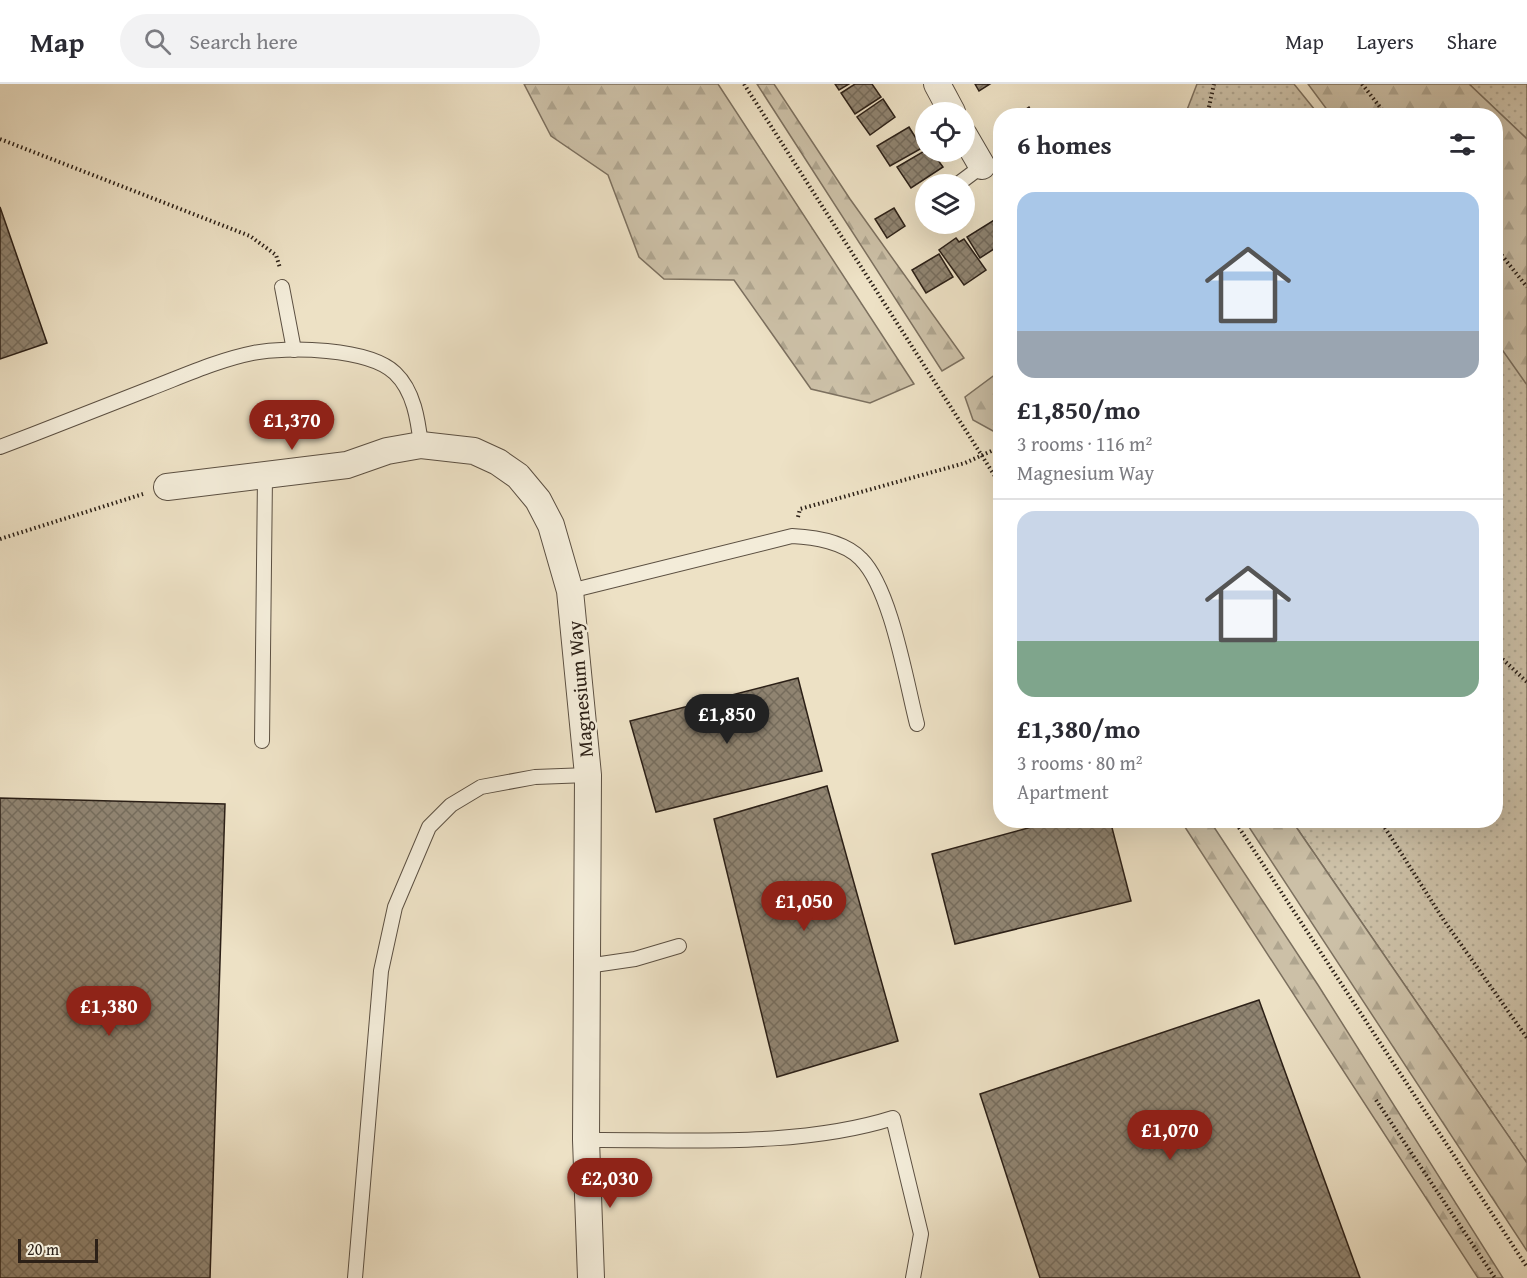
<!DOCTYPE html>
<meta charset="utf-8">
<style>
:root{--surface:#fff;--page:#f2f2f3;--text:#2b2b33;--muted:#7c7c81;--line:#e1e1e2;--accent:#8f2418}
body{margin:0;font-family:"Gentium Book Plus",serif;background:var(--page);color:var(--text);height:100vh;display:flex;flex-direction:column;font-size:22px;white-space:nowrap}
*{box-sizing:border-box;margin:0}
p{font-size:20px;color:var(--muted)}
.icon{flex:none;width:33px;height:33px;fill:none;stroke:currentColor;stroke-width:2;stroke-linecap:round;stroke-linejoin:round}
.map{position:relative;flex:1;overflow:hidden}
.sheet{position:absolute;left:993px;top:24px;width:510px;height:720px;display:flex;flex-direction:column;background:var(--surface);border-radius:24px;box-shadow:0 6px 24px #0002}
.sheet>*{flex:none}
.fabs{position:absolute;left:915px;top:18px;display:grid;gap:12px}
.fabs a{display:grid;place-items:center;width:60px;height:60px;border-radius:50%;background:var(--surface);box-shadow:0 6px 24px #0002;font-size:30px}
.scale{position:absolute;left:18px;bottom:15px;width:80px;box-sizing:border-box;padding-left:6px;border:3px solid #2c2017;border-top:0;font-size:16px;line-height:21px;white-space:nowrap;color:#2c2017;-webkit-text-stroke:4px #f3ecd9;paint-order:stroke}
.price{position:absolute;translate:-50% -51px;padding:0 14px;border-radius:21px;background:var(--accent);color:#fff;font-size:20px;line-height:39px;filter:drop-shadow(0 2px 3px #0008)}
.price::after{content:'';position:absolute;left:50%;top:36px;width:18px;height:14px;margin-left:-9px;background:inherit;clip-path:polygon(0 0,100% 0,50% 100%)}
.price.current{background:#222;color:#fff}
ul{padding:0;list-style:none}
li{display:grid;align-content:center;gap:12px;height:318px;padding:0 24px}
li+li{border-top:2px solid var(--line)}
li span{display:grid;place-items:center;height:186px;border-radius:18px;color:#555}
li>.icon{margin-inline-start:auto}
span .icon{width:108px;height:108px;fill:#fffc;stroke-width:1}
li b{font-size:26px}
h2{display:flex;justify-content:space-between;align-items:center;height:72px;padding:0 24px;font-size:26px}
header{display:flex;align-items:center;gap:36px;box-sizing:border-box;height:84px;padding:0 30px;background:var(--surface);border-bottom:2px solid var(--line)}
header strong{font-size:28px}
nav{display:flex;gap:33px;margin-inline-start:auto;font-size:21px}
.search{width:420px;height:54px;background:var(--page);display:flex;align-items:center;gap:15px;box-sizing:border-box;padding:0 21px;border-radius:33px;color:var(--muted);font-size:22px}
.map>svg:first-child{display:block}
.grass{fill:url(#grass-dots);stroke:#7c705f;stroke-width:1.5}
.forest{fill:url(#forest-firs);stroke:#7c705f;stroke-width:1.5}
.building{fill:url(#building-cross-hatch);stroke:#2c2017;stroke-width:1.5}
.lines{fill:none;stroke-linecap:round;stroke-linejoin:round}
.lane-casing{stroke:#5c5042;stroke-width:16}
.street-casing{stroke:#5c5042;stroke-width:28}
.path{stroke:#2c2017;stroke-width:4;stroke-dasharray:1.5 3;stroke-linecap:butt}
.lane{stroke:#f3ecd9;stroke-width:14}
.street{stroke:#f3ecd9;stroke-width:26}
.labels{text-anchor:middle;stroke-width:5;stroke-linejoin:round;paint-order:stroke}
.street-label{font-size:20px;fill:#2c2017;stroke:#f3ecd9}
</style>
<header>
<strong>Map</strong>
<div class="search"><svg class="icon" aria-label="search" viewBox="0 0 24 24"><circle cx="10" cy="10" r="6"/><path d="M15 15l6 6"/></svg>Search here</div>
<nav><a>Map</a><a>Layers</a><a>Share</a></nav>
</header>
<div class="map">
<svg width="1527" height="1194" viewBox="0 0 1527 1194">
<defs>
<pattern id="grass-dots" width="8" height="8" patternUnits="userSpaceOnUse" patternTransform="scale(1.5)"><rect width="8" height="8" fill="#ccc0a7"/><path d="M2 2h.1M6 6h.1" fill="none" stroke="#afa58f" stroke-width="1.8" stroke-linecap="round"/></pattern>
<pattern id="forest-firs" width="22" height="20" patternUnits="userSpaceOnUse" patternTransform="scale(1.5)"><rect width="22" height="20" fill="#ccc0a7"/><path d="M5 1l3.5 6h-7zM16 11l3.5 6h-7z" fill="#afa58f"/></pattern>
<pattern id="building-cross-hatch" width="8" height="8" patternUnits="userSpaceOnUse" patternTransform="scale(1.5)"><rect width="8" height="8" fill="#908471"/><path d="M0 0l8 8M0 8l8-8" fill="none" stroke="#766c5c"/></pattern>
</defs>
<rect width="100%" height="100%" fill="#ede1c5"/>
<filter id="stains"><feTurbulence type="fractalNoise" baseFrequency=".00333" numOctaves="4"/><feColorMatrix values="0 0 0 0 .2 0 0 0 0 .09 0 0 0 0 .02 0 0 0 .5 -.17"/></filter>
<radialGradient id="worn" r=".72"><stop offset=".6" stop-color="#630" stop-opacity="0"/><stop offset="1" stop-color="#630" stop-opacity=".3"/></radialGradient>
<!-- grass -->
<g class="grass">
<polygon points="1197,0 1294,0 1319,31 1185,31"/>
<polygon points="1469,0 1527,0 1527,55"/>
<polygon points="1496,252 1527,292 1527,1079 1292,737 1496,736"/>
</g>
<!-- forest -->
<g class="forest">
<polygon points="524,0 718,0 914,300 870,319 811,305 734,196 664,195 639,173 608,91 551,52"/>
<polygon points="757,0 774,0 850,115 964,274 942,287"/>
<polygon points="1308,0 1469,0 1527,55 1527,301 1496,257 1496,32 1331,31"/>
<polygon points="1000,287 1000,347 993,347 973,336 965,313"/>
<polygon points="1181,737 1210,737 1318,901 1503,1194 1478,1194"/>
<polygon points="1245,737 1292,737 1527,1079 1527,1167"/>
</g>
<!-- building -->
<g class="building">
<polygon points="835,0 849,0 839,6"/>
<polygon points="855,0 872,0 881,13 855,30 841,9"/>
<polygon points="975,0 990,0 979,7"/>
<polygon points="883,15 895,33 870,51 857,33"/>
<polygon points="1029,23 1034,32 1016,32"/>
<polygon points="909,43 922,64 890,82 877,62"/>
<polygon points="926,66 932,68 943,83 911,104 897,83"/>
<polygon points="0,123 47,259 0,275"/>
<polygon points="894,124 905,142 887,154 875,135"/>
<polygon points="999,133 1000,161 980,174 967,153"/>
<polygon points="956,154 959,158 964,155 986,186 964,201 939,166"/>
<polygon points="939,170 953,193 926,209 912,186"/>
<polygon points="798,594 822,687 656,728 630,637"/>
<polygon points="827,702 898,957 777,993 714,735"/>
<polygon points="0,714 225,720 210,1194 0,1194"/>
<polygon points="1058,736 1110,736 1131,817 955,860 932,770"/>
<polygon points="1259,916 1360,1194 1040,1194 980,1010"/>
</g>
<g class="lines">
<!-- lane casing -->
<g class="lane-casing">
<g id="lane">
<polyline points="958,100 982,82"/>
<polyline points="282,203 294,266"/>
<path d="M0,363C50,344 100,324 149,305C183,292 218,276 253,269C287,262 369,264 395,289C414,307 418,336 421,361"/>
<path d="M570,507L792,452C814,453 845,458 861,475C891,505 906,597 917,640"/>
<polyline points="262,657 265,392"/>
<polyline points="587,882 635,875 679,862"/>
<path d="M586,1056C685,1055 798,1064 893,1034L921,1150L913,1194"/>
<polyline points="355,1194 381,887 395,823 429,743 451,721 481,703 535,693 588,691"/>
</g>
</g>
<!-- street casing -->
<g class="street-casing">
<g id="street">
<polyline points="937,0 952,28"/>
<polyline points="964,51 982,82"/>
<polyline points="167,403 347,381 387,367 421,361 474,367 498,378 518,392 538,416 551,441 570,507 588,691 586,1056 591,1194"/>
</g>
</g>
<!-- path -->
<g class="path">
<polyline points="744,0 1000,400"/>
<polyline points="1362,0 1387,32"/>
<polyline points="1207,32 1214,0"/>
<polyline points="0,55 250,152 276,171 280,184"/>
<polyline points="1496,164 1527,203"/>
<polyline points="798,433 800,425 965,379 1000,363"/>
<polyline points="0,455 143,410"/>
<polyline points="1496,569 1527,598"/>
<polyline points="1234,736 1527,1183"/>
<polyline points="1380,736 1443,835 1527,954"/>
<polyline points="1376,1016 1495,1194"/>
</g>
<!-- lane -->
<use href="#lane" class="lane"/>
<!-- street -->
<use href="#street" class="street"/>
</g>
<g class="labels">
<!-- street labels -->
<g class="street-label">
<text transform="translate(580 605) rotate(-95)" y="7">Magnesium Way</text>
</g>
</g>
<rect width="100%" height="100%" filter="url(#stains)"/>
<rect width="100%" height="100%" fill="url(#worn)"/>
</svg>
<div class="fabs">
<a><svg class="icon" aria-label="locate" viewBox="0 0 24 24"><circle cx="12" cy="12" r="6"/><path d="M12 2v4M12 18v4M2 12h4M18 12h4"/></svg></a>
<a><svg class="icon" aria-label="layers" viewBox="0 0 24 24"><path d="M12 4l9 5-9 5-9-5zM3 14l9 5 9-5"/></svg></a>
</div>
<div class="scale">20 m</div>
<b class="price" style="left:292px;top:367px">£1,370</b>
<b class="price current" style="left:727px;top:661px">£1,850</b>
<b class="price" style="left:804px;top:848px">£1,050</b>
<b class="price" style="left:109px;top:953px">£1,380</b>
<b class="price" style="left:1170px;top:1077px">£1,070</b>
<b class="price" style="left:610px;top:1125px">£2,030</b>
<section class="sheet">
<h2>6 homes<svg class="icon" aria-label="filters" viewBox="0 0 24 24"><path d="M4 7h16M4 17h16"/><circle cx="9" cy="7" r="2"/><circle cx="15" cy="17" r="2"/></svg></h2>
<ul>
<li><span style="background:linear-gradient(#a9c7e8 75%,#9aa5b1 0)"><svg class="icon" aria-label="home" viewBox="0 0 24 24"><path d="M3 11l9-7 9 7M6 9v11h12V9"/></svg></span><div><b>£1,850/mo</b><p>3 rooms · 116 m²</p><p>Magnesium Way</p></div></li>
<li><span style="background:linear-gradient(#c9d6e8 70%,#7fa58c 0)"><svg class="icon" aria-label="home" viewBox="0 0 24 24"><path d="M3 11l9-7 9 7M6 9v11h12V9"/></svg></span><div><b>£1,380/mo</b><p>3 rooms · 80 m²</p><p>Apartment</p></div></li>
</ul>
</section>
</div>
